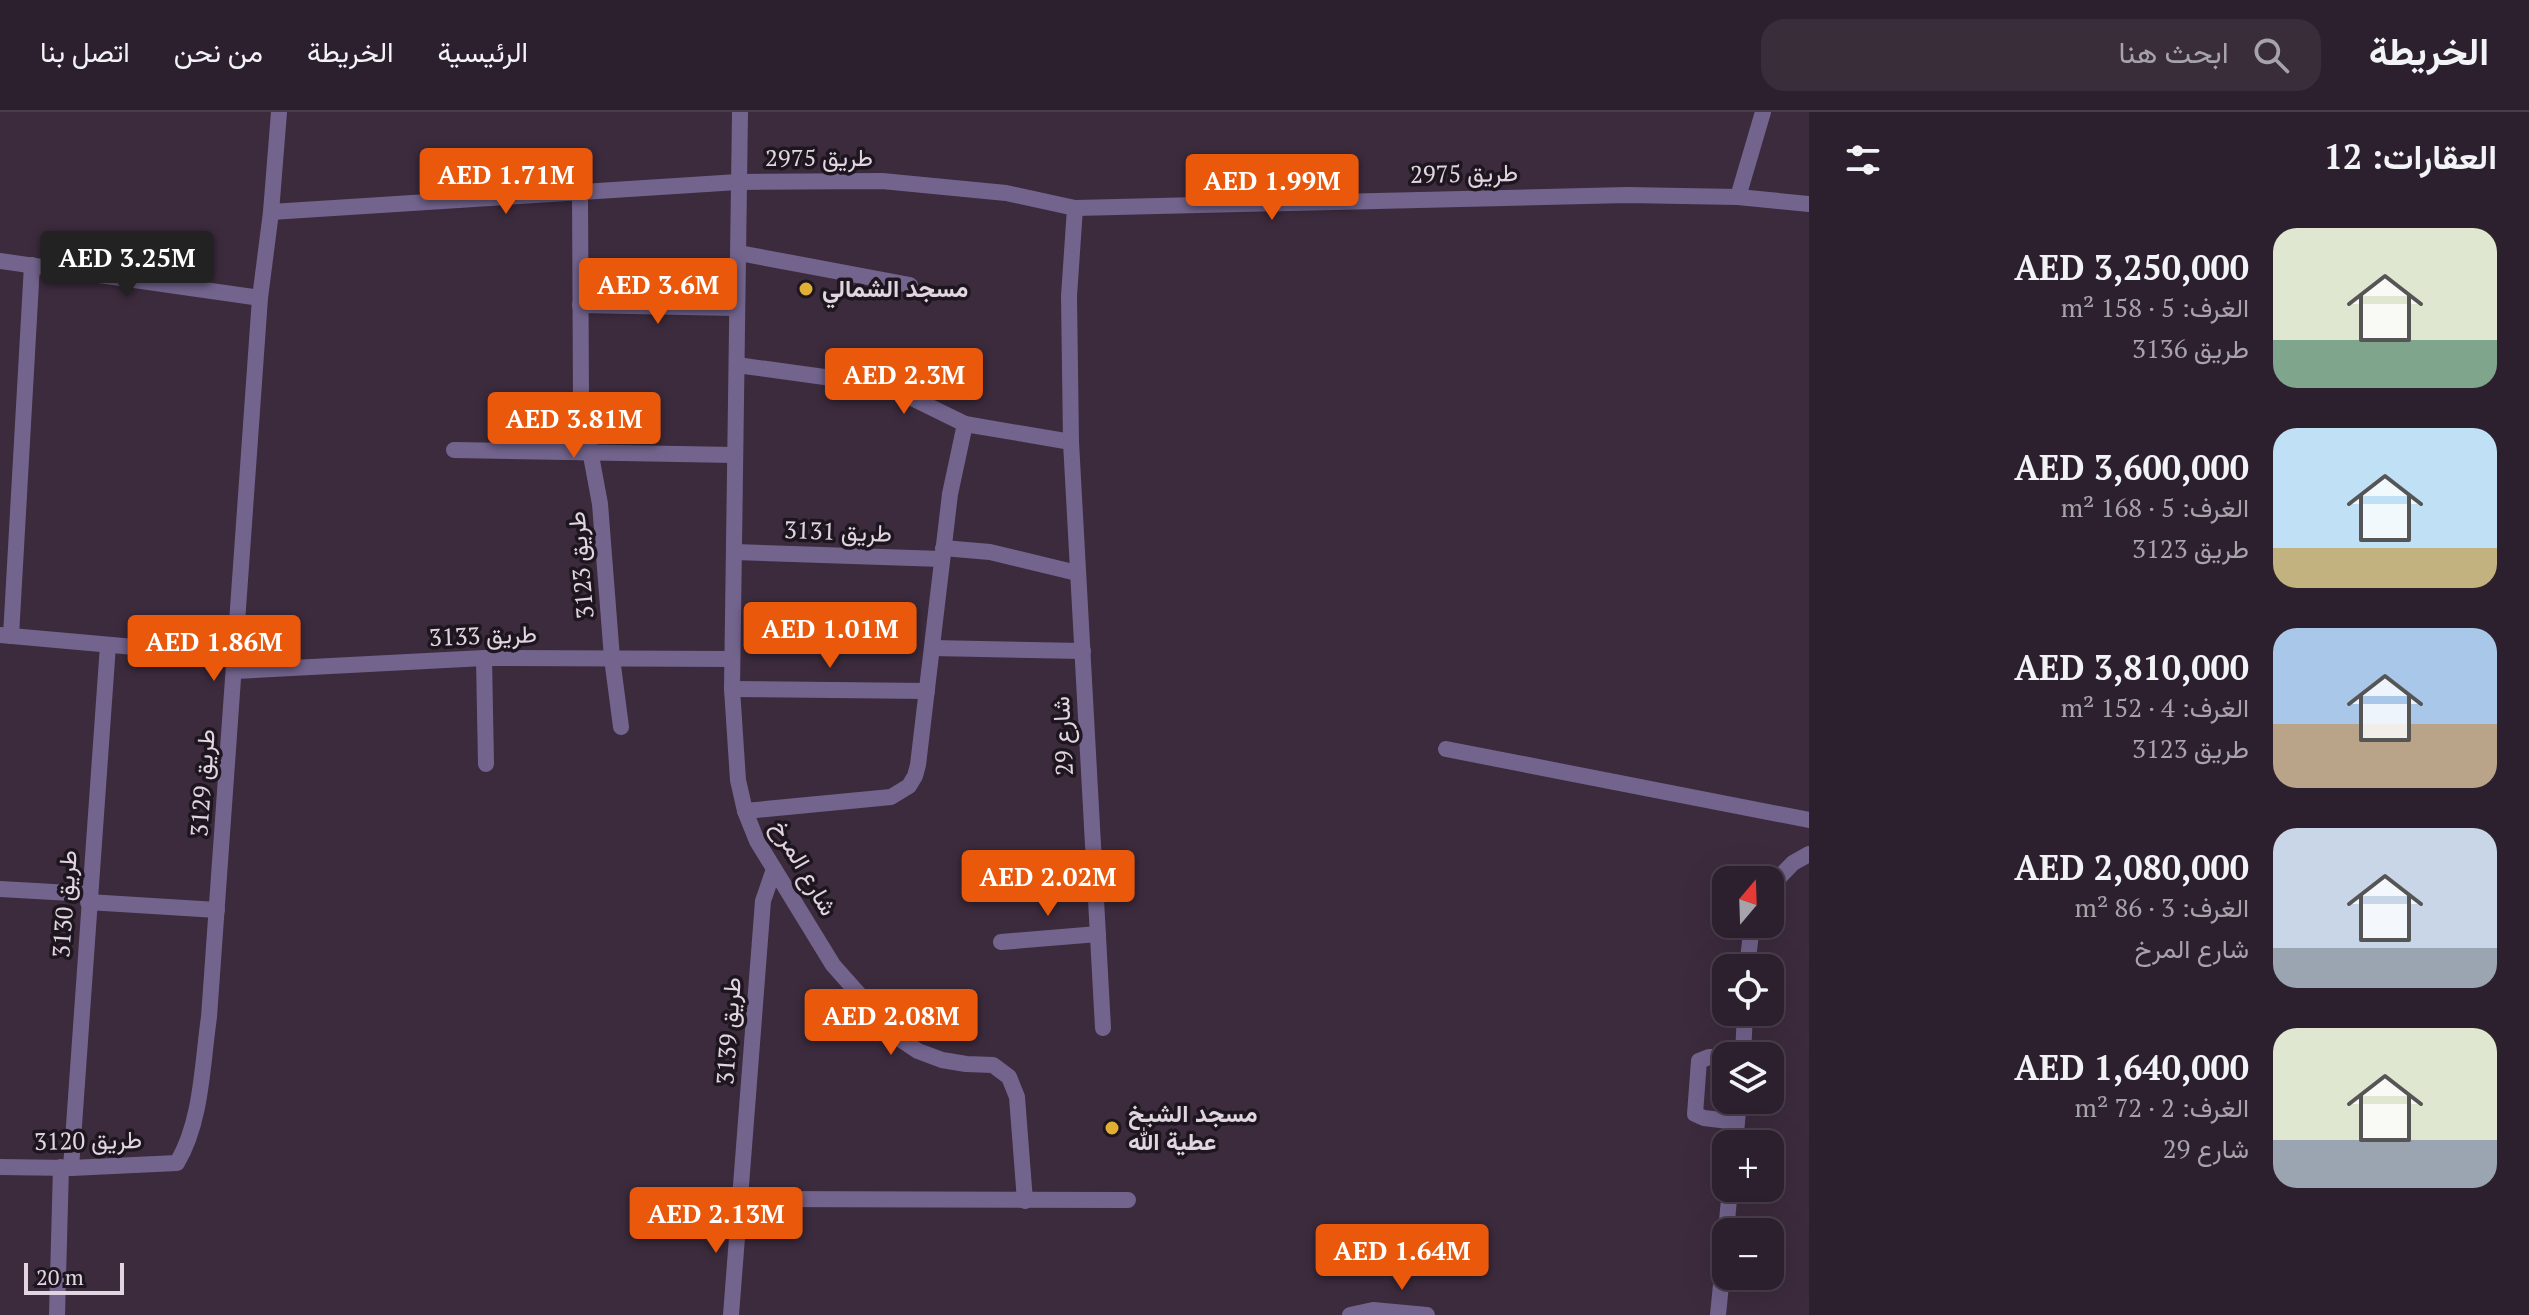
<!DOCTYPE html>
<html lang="ar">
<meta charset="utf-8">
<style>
:root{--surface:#2d202e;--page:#392d3a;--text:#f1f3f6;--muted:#a7a3aa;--line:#483e4a;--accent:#ea580c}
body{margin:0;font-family:"PT Serif",Vazirmatn,serif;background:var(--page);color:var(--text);direction:rtl;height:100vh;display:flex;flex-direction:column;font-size:30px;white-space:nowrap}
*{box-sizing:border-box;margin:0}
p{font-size:26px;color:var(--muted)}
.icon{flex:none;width:44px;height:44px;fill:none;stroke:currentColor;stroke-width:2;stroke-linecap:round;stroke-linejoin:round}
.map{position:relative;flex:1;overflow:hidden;direction:ltr}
.drawer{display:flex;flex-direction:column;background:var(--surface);width:720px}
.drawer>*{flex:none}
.needle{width:52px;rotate:19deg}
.fabs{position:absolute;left:1712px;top:754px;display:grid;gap:16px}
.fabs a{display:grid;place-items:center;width:72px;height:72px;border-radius:16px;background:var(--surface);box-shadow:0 8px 32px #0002,0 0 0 2px var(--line);font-size:40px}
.scale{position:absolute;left:24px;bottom:20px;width:100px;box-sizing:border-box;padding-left:8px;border:4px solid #e0d5e1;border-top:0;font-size:22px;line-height:28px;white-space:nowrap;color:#e0d5e1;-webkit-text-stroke:6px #1e161f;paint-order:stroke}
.price{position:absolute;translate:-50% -68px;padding:0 18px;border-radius:8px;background:var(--accent);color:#fff;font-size:26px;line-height:52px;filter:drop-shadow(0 2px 4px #0008)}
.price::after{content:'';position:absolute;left:50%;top:48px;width:24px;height:18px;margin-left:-12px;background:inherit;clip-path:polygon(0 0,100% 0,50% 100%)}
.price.on{background:#222;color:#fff}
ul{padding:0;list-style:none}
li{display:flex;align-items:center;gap:24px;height:200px;padding:0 32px}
li span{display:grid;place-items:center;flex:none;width:224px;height:160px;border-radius:24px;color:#555}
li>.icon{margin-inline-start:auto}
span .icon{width:96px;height:96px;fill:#fffc;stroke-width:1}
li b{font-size:34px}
h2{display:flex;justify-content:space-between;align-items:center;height:96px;padding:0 32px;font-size:34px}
header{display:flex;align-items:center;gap:48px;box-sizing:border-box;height:112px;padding:0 40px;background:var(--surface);border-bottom:2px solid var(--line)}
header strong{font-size:38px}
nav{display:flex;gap:44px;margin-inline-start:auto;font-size:28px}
.search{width:560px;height:72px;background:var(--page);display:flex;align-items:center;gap:20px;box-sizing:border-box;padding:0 28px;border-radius:24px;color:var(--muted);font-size:30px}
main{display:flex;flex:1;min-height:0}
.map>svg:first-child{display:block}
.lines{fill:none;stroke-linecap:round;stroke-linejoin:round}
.service{stroke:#73648e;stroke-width:16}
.minor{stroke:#73648e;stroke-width:16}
.poi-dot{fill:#e1af34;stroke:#1e161f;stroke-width:3}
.labels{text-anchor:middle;stroke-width:7;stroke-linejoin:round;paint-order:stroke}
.street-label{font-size:24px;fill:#e0d5e1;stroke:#1e161f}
.poi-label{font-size:24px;font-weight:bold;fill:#e0d5e1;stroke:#1e161f;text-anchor:start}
</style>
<header>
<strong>الخريطة</strong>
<div class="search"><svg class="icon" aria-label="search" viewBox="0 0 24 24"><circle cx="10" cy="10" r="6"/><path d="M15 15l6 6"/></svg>ابحث هنا</div>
<nav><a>الرئيسية</a><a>الخريطة</a><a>من نحن</a><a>اتصل بنا</a></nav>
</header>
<main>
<section class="drawer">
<h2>العقارات: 12<svg class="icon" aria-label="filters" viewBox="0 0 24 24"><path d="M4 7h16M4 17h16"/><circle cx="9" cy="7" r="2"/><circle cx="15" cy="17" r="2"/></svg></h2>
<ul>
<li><span style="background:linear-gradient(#dfe7d0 70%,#7fa58c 0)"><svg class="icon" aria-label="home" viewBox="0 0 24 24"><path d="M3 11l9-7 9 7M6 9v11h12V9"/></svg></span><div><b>AED 3,250,000</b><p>الغرف: 5 · 158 m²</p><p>طريق 3136</p></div></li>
<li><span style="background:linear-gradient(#bfe0f5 75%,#c2b280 0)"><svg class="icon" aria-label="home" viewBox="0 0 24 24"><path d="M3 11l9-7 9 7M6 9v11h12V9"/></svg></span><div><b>AED 3,600,000</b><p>الغرف: 5 · 168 m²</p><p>طريق 3123</p></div></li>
<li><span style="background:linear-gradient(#a9c7e8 60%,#b9a48a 0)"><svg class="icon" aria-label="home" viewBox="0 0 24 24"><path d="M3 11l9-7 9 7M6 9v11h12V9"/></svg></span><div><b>AED 3,810,000</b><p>الغرف: 4 · 152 m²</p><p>طريق 3123</p></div></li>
<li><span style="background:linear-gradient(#c9d6e8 75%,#9aa5b1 0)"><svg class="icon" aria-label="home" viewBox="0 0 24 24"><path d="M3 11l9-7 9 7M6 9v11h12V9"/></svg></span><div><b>AED 2,080,000</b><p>الغرف: 3 · 86 m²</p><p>شارع المرخ</p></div></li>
<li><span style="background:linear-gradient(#dfe7d0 70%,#9aa5b1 0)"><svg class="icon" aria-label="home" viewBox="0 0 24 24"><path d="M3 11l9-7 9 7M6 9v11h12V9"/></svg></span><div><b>AED 1,640,000</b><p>الغرف: 2 · 72 m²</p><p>شارع 29</p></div></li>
</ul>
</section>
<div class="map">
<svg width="1809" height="1203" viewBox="0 0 1809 1203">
<rect width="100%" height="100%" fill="#3c2b3d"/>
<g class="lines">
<!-- service -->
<g class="service">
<polyline points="943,436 990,440 1077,461"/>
<polyline points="484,546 486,652"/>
<polyline points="1446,637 1809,708"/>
<polyline points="88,790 217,798"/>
<polyline points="1726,945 1709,945 1699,949 1695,1002 1704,1006 1737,1010"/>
</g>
<!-- minor -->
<g class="minor">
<polyline points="740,0 732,577 738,668 745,699 757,729 833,853 897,925 918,939 942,948 966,952 993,953 1009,965 1017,985 1025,1089"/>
<polyline points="580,80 581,290 600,392 612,546 621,615"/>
<polyline points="1738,85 1763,0"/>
<polyline points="1075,96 1069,184 1071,330 1103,916"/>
<polyline points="271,100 738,70 882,69 1006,81 1075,96 1627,83 1738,85 1809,92"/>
<polyline points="739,141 910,173"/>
<polyline points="0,149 260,186"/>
<polyline points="580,193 737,196"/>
<polyline points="737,253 875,272 912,286 965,312 1071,330"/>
<polyline points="454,338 735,343"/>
<polyline points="734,440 942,447"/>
<polyline points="0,523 235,544"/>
<polyline points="11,524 32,153"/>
<polyline points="932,536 1083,539"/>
<polyline points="235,559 484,546 732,547"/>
<polyline points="732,577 927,579"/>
<polyline points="745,699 891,685 909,674 915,664 918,653 950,382 965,312"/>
<polyline points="1770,775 1793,751 1809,742"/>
<polyline points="0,777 89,782"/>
<polyline points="1001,830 1098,822"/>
<polyline points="1747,856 1752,812"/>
<polyline points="1743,944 1745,900"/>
<polyline points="1735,1032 1739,988"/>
<path d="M0,1055L71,1056L177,1051C202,1009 202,953 209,905L260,186L271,100L279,0"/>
<polyline points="71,1056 108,533"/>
<polyline points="740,1087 1128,1088"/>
<polyline points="1726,1120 1730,1076"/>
<polyline points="57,1203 61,1055"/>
<polyline points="731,1203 763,789 774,757"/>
<polyline points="1350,1203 1373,1198 1427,1203"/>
<polyline points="1718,1203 1726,1122"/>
</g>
</g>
<!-- markers -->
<g class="poi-dot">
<circle cx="806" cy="177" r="8"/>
<circle cx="1112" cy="1016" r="8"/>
</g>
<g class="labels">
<!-- street labels -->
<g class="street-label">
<text x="819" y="54">طريق 2975</text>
<text transform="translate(1464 62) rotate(-1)" y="8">طريق 2975</text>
<text transform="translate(838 420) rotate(2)" y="8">طريق 3131</text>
<text transform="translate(581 453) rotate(-95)" y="8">طريق 3123</text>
<text transform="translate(483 524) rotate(-2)" y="8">طريق 3133</text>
<text transform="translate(1063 624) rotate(-93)" y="8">شارع 29</text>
<text transform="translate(203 671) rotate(-86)" y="8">طريق 3129</text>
<text transform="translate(804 756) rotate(60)" y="8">شارع المرخ</text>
<text transform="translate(65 792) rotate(-86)" y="8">طريق 3130</text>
<text transform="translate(729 919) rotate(-86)" y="8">طريق 3139</text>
<text transform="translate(88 1029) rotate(-1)" y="8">طريق 3120</text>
</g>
<!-- poi labels -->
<g class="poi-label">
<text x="822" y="185">مسجد الشمالي</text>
<text x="1128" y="1010">مسجد الشيخ<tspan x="1128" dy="28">عطية الله</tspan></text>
</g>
</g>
</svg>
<div class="fabs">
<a><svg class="needle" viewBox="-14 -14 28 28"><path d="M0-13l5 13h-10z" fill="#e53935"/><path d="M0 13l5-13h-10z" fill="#a7a3aa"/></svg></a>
<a><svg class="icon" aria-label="locate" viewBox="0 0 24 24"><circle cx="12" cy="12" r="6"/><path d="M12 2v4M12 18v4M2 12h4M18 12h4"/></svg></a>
<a><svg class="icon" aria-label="layers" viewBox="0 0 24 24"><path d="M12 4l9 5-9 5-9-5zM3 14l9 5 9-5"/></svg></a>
<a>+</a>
<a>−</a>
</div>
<div class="scale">20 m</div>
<b class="price" style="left:506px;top:104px">AED 1.71M</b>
<b class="price" style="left:1272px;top:110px">AED 1.99M</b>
<b class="price on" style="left:127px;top:187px">AED 3.25M</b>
<b class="price" style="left:658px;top:214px">AED 3.6M</b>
<b class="price" style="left:904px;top:304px">AED 2.3M</b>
<b class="price" style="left:574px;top:348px">AED 3.81M</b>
<b class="price" style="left:830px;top:558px">AED 1.01M</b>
<b class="price" style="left:214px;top:571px">AED 1.86M</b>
<b class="price" style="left:1048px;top:806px">AED 2.02M</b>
<b class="price" style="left:891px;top:945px">AED 2.08M</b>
<b class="price" style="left:716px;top:1143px">AED 2.13M</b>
<b class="price" style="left:1402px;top:1180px">AED 1.64M</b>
</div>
</main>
